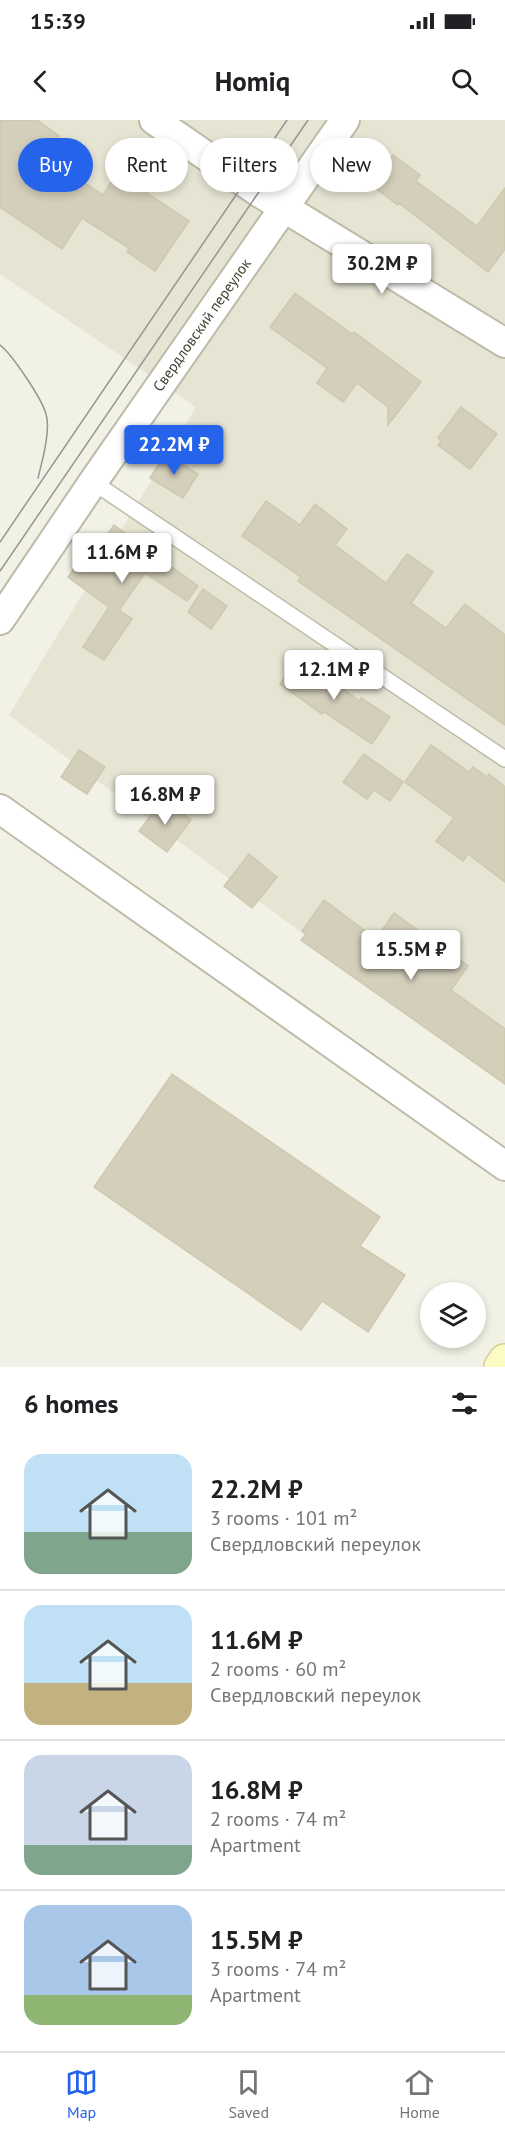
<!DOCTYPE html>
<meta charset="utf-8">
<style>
:root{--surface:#fff;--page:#f2f2f2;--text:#202124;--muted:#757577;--line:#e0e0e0;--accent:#2563eb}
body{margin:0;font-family:"PT Sans",sans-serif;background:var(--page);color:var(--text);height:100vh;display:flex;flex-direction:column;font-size:22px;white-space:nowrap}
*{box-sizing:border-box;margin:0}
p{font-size:20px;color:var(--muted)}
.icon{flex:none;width:33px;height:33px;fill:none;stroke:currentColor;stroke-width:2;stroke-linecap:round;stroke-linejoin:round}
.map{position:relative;height:1247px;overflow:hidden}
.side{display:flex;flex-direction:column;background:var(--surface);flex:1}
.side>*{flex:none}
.guide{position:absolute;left:18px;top:18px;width:470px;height:54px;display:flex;gap:12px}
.buttons{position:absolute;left:420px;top:1162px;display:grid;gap:12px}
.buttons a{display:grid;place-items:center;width:66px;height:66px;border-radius:50%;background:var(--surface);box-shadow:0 3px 9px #0003;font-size:30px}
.price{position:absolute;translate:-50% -51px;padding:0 14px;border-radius:6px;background:#fff;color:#222;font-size:20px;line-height:39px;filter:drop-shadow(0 2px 3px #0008)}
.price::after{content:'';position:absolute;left:50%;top:36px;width:18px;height:14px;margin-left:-9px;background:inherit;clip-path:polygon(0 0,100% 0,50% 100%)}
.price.active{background:var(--accent);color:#fff}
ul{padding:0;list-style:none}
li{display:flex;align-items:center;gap:18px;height:150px;padding:0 24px}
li+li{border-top:2px solid var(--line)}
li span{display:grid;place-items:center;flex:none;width:168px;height:120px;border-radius:18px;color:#555}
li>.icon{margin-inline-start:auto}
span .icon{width:72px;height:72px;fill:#fffc;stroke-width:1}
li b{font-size:26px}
h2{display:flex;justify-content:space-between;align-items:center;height:72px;padding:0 24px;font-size:26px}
.chip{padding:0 21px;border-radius:27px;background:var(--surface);box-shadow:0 3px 9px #0003;font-size:21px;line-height:54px}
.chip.active{background:var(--accent);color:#fff}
.status{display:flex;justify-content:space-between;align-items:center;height:42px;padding:0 30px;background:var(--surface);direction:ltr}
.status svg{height:16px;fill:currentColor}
header{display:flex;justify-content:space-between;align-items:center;height:78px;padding:0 24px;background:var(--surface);font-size:27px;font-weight:700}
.dock{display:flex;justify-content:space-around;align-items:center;height:84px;border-top:2px solid var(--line);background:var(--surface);font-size:16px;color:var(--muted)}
.dock a{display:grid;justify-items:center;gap:3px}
.dock .active{color:var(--accent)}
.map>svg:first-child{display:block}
.residential{fill:#e6e4d3}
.building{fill:#d4cfbb;stroke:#cec8ae;stroke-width:1.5}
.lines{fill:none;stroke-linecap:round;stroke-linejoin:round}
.service-casing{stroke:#bdbba8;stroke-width:18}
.minor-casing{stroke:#bdbba8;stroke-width:32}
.secondary-casing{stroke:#d1ce96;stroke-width:36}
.service{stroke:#fff;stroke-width:15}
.minor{stroke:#fff;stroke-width:28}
.secondary{stroke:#fdfbc4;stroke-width:33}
.tram{stroke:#959595;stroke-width:1.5}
.labels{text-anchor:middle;stroke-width:4.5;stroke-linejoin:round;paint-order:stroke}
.street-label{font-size:15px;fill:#454235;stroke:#fff}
</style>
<div class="status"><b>15:39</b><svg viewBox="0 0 49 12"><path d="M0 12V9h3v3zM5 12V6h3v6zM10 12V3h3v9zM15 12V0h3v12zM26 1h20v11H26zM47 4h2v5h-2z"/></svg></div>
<header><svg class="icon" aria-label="back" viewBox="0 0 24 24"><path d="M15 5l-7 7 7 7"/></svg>Homiq<svg class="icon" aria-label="search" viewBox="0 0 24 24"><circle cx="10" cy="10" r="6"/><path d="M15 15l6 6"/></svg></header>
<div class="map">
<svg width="505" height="1247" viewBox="0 0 505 1247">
<rect width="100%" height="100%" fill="#f2f1e5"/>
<!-- residential -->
<polygon class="residential" points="0,0 505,0 505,964 9,595 196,287 0,154"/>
<!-- building -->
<g class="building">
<polygon points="0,0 37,0 59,16 44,35 103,75 117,53 189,101 155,151 127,132 129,128 82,98 62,129 0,87"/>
<polygon points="393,35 420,55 416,61 477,106 505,68 505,129 488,152 399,83 398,85 370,64"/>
<polygon points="295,173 352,214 354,212 421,262 388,305 388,287 357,263 343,282 317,263 327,248 270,207"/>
<polygon points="461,287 497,314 470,349 438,325 441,321 438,318"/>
<polygon points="165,334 198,354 183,378 150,358"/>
<polygon points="266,381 300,405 315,384 347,409 335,425 386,463 407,434 433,452 411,483 446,508 465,484 505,515 505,605 298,461 301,457 242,416"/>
<polygon points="114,405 198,466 187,481 145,453 119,490 132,499 104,540 83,527 109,487 68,457 81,438 88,442"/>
<polygon points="203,469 227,486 211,509 188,492"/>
<polygon points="298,537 360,581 361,578 390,597 372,624 324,592 322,594 280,564"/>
<polygon points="431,625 469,652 473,647 487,657 489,654 505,667 505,762 468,734 463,741 436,721 454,698 405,662"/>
<polygon points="79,630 105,647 87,674 61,657"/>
<polygon points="364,634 403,662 390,681 374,670 367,679 343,662"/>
<polygon points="163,679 191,700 167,732 139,711"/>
<polygon points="249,734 277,757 252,788 224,766"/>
<polygon points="324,780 376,819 394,793 468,846 451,870 505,909 505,964 301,820 306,814 302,811"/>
<polygon points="172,954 380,1097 360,1126 405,1155 368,1212 322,1181 301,1210 94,1067"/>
</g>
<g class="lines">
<!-- service casing -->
<g class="service-casing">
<polyline id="service" points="93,362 505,639"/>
</g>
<!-- minor casing -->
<g class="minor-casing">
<g id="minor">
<polyline points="154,0 260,73 505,223"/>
<polyline points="0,500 93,362 345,0"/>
<polyline points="0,689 505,1046"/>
</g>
</g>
<!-- secondary casing -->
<g class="secondary-casing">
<polyline id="secondary" points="501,1247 505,1241"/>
</g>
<!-- service -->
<use href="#service" class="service"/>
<!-- minor -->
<use href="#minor" class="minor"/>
<!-- secondary -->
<use href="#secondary" class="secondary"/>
<!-- tram -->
<g class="tram">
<path d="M0,225C12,234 42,279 46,294C51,310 42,342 38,358"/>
<polyline points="0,422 287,0"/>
<polyline points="0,451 308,0"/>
</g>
</g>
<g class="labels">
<!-- street labels -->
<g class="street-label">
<text transform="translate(202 205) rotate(-55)" y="5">Свердловский переулок</text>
</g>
</g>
</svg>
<div class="buttons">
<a><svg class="icon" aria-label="layers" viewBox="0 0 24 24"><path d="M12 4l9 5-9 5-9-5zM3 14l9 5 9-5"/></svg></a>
</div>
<b class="price" style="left:382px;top:175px">30.2M ₽</b>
<b class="price active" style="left:174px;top:356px">22.2M ₽</b>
<b class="price" style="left:122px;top:464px">11.6M ₽</b>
<b class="price" style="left:334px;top:581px">12.1M ₽</b>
<b class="price" style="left:165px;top:706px">16.8M ₽</b>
<b class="price" style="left:411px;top:861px">15.5M ₽</b>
<div class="guide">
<a class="chip active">Buy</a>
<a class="chip">Rent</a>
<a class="chip">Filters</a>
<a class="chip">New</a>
</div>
</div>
<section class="side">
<h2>6 homes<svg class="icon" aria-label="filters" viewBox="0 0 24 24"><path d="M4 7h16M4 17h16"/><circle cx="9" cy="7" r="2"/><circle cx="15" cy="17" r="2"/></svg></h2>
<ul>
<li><span style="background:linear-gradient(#bfe0f5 65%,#7fa58c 0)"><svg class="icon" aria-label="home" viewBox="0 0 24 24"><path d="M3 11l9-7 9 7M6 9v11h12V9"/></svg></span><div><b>22.2M ₽</b><p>3 rooms · 101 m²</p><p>Свердловский переулок</p></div></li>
<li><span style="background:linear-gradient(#bfe0f5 65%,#c2b280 0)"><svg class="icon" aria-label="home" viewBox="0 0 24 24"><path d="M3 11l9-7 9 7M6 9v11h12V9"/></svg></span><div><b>11.6M ₽</b><p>2 rooms · 60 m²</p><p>Свердловский переулок</p></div></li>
<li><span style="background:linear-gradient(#c9d6e8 75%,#7fa58c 0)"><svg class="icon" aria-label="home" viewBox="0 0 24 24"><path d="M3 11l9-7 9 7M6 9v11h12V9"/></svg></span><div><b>16.8M ₽</b><p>2 rooms · 74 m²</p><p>Apartment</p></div></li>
<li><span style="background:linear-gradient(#a9c7e8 75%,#8fb573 0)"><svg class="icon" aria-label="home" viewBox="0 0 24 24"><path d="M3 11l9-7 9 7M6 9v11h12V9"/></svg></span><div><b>15.5M ₽</b><p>3 rooms · 74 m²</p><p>Apartment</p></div></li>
</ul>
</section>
<nav class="dock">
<a class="active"><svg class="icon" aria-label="map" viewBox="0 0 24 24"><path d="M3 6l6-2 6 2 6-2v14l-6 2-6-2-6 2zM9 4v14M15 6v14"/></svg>Map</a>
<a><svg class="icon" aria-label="saved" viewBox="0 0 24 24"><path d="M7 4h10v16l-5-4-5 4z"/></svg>Saved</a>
<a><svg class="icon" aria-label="home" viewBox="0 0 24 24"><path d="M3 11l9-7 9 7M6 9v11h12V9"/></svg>Home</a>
</nav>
